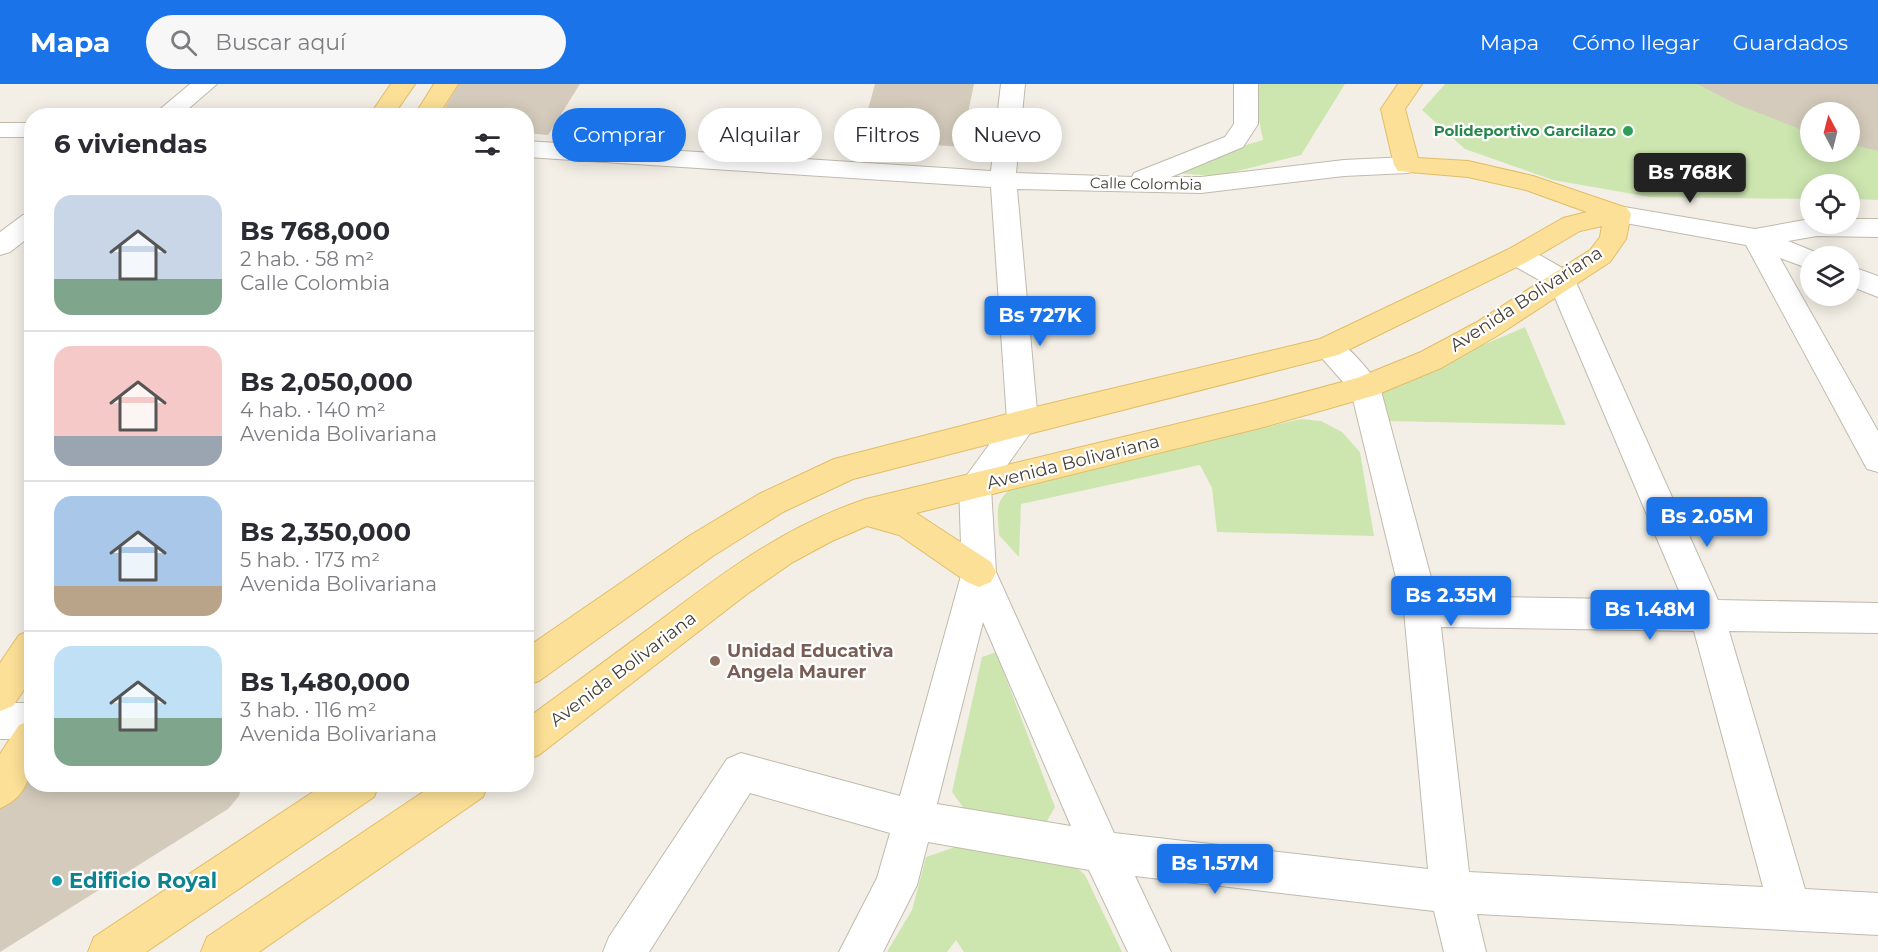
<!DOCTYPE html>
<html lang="es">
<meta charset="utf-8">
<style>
:root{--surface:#fff;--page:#f7f7f7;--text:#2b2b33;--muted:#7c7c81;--line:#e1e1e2;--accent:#1a73e8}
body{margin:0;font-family:Montserrat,sans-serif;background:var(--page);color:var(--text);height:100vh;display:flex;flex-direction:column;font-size:22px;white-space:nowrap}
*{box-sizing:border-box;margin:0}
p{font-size:20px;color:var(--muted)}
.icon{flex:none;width:33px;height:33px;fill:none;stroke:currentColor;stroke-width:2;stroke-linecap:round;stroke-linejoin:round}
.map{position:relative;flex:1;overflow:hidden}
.panel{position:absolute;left:24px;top:24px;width:510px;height:684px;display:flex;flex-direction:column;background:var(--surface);border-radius:24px;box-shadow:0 3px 15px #0003}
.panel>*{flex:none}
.top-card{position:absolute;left:552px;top:24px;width:570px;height:54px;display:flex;gap:12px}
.needle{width:39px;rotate:353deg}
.controls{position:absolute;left:1800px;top:18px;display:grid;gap:12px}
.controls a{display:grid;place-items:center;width:60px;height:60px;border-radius:50%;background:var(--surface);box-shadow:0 3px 15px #0003;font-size:30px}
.price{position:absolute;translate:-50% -51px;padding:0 14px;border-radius:6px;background:var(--accent);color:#fff;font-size:20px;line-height:39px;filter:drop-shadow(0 2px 3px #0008)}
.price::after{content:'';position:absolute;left:50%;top:36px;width:18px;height:14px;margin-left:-9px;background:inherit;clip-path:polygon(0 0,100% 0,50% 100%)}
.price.current{background:#222;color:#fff}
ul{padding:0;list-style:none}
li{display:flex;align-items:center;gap:18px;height:150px;padding:0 30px}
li+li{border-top:2px solid var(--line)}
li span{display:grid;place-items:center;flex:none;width:168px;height:120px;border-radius:18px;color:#555}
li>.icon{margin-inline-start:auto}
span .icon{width:72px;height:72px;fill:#fffc;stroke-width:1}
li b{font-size:26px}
h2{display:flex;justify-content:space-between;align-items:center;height:72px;padding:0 30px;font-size:26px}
.chip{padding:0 21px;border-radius:27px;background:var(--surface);box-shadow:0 3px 15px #0003;font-size:21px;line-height:54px}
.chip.current{background:var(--accent);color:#fff}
header{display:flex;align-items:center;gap:36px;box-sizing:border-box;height:84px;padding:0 30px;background:var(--accent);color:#fff}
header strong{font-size:28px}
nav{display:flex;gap:33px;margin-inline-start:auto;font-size:21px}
.search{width:420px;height:54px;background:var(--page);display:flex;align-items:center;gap:15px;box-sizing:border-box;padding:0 21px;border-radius:33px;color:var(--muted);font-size:22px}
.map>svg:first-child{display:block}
.green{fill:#cde6b0;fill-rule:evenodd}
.building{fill:#d4cbbc}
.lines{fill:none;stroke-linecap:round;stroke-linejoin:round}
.minor-casing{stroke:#c1baac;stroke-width:2}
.major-casing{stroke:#e1bd67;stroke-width:2}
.minor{fill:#fff;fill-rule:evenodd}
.major{fill:#fce097;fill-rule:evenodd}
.leisure-dot{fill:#2e9e5b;stroke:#fff;stroke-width:2}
.education-dot{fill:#8d6e63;stroke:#fff;stroke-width:2}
.culture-dot{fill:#0f9aa8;stroke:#fff;stroke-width:2}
.labels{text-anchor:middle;stroke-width:4.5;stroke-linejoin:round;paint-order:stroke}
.far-leisure-label{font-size:15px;font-weight:bold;fill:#27864d;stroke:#fff;text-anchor:end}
.far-street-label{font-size:15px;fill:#453f36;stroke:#fff}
.street-label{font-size:18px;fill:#453f36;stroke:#fff}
.education-label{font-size:18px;font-weight:bold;fill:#785e54;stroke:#fff;text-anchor:start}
.near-culture-label{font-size:21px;font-weight:bold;fill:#0d838f;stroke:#fff;text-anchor:start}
</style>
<header>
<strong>Mapa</strong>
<div class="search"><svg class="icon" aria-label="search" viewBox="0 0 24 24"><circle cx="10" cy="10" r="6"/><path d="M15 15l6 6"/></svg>Buscar aquí</div>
<nav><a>Mapa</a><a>Cómo llegar</a><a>Guardados</a></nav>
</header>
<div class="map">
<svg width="1878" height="868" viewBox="0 0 1878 868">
<rect width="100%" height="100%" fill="#f3efe6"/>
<!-- green -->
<g class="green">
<polygon points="1252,0 1345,0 1301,71 1218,92 1173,89 1229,66 1263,56"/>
<path d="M1445,0H1878V116L1850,115V100H1810V115L1650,113L1553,96L1465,65L1422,26ZM1810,28H1850V68H1810Z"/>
<polygon points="1525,243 1566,341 1385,337 1374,308"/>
<path d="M1301,335L1321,337L1342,348L1360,368L1374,452L1217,448L1212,404L1200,381L1021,420L1019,473L999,451C998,429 993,416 1014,403Z"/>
<polygon points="996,568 1055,723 1047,737 1019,738 965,726 952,708 982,573"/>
<polygon points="961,761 1069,777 1085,791 1122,868 964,868 956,856 947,868 887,868 912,826 926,773"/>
</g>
<!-- building -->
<g class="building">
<polygon points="459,0 580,0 548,51 526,49 526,32 440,32"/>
<polygon points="875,0 974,0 961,63 860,55"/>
<polygon points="1697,0 1878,0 1878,67 1850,60 1850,28 1810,28 1810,49 1736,20"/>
<polygon points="32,675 32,700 242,700 239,712 228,725 0,868 0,718"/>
</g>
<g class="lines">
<!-- minor casing -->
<g class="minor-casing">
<g id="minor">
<polygon points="190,0 217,0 180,32 152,32"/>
<path d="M1001,0H1025L1016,89L1132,93L1134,89L1225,53L1234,40V0H1258V40L1243,63L1171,93H1201L1344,76L1407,73L1416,75L1420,81L1416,87L1407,89L1344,92L1201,109L1017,105L1038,338L991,404L996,488L1114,749L1428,785L1404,527L1351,307L1313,264L1318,257C1325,254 1330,253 1337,256C1348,262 1374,291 1380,303L1436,512L1683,516L1550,202L1507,178L1503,172L1507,166C1529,160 1552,179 1571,189L1575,196L1718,516L1878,519V549L1729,547L1805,805L1878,809V851L1477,830L1486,868H1444L1434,827L1135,792L1171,868H1128L1089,786L928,758L917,801L883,868H839L877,794L890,749L750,709L649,868H603L609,853L727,675L741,669L900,712L962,488L959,402L1007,336L991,103L526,73V57L991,87ZM983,538L1071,742L937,720ZM1441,543L1694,547L1763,803L1469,788Z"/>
<rect x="0" y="39" width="32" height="14"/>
<polygon points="1618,122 1755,145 1810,135 1810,140 1850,140 1850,135 1878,135 1878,153 1817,152 1788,157 1820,170 1821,172 1810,172 1810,185 1780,174 1878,347 1878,388 1867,385 1746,161 1609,136 1605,130 1609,124"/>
<polygon points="32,129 32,151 10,168 0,171 0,148 23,131"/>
<polygon points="1850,182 1878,192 1878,213 1850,202"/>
<rect x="0" y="619" width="32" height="36"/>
</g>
</g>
<!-- major casing -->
<g class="major-casing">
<g id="major">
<polygon points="391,0 415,0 393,32 369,32"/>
<polygon points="434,0 458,0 438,32 414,32"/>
<path d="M1398,0H1422L1405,25L1418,74L1468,77L1533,92L1627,124L1631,130L1626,155L1610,178L1497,252L1441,284L1376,311L1264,343L916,429L991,478L996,488L991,498L979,503L967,498L899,451L867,442L832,457L793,478L747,510L539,671L526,676V635C573,601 620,566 666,532C731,483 788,441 866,415L1264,319L1357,294L1421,268L1477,238L1590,166L1600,153L1602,142L1580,147L1527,178L1338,271L853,395L783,428L713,472L539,597L526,601V564L689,452L759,410L834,375L1023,326L1320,255L1507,166L1563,134L1587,128L1526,106L1468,93L1398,87L1394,81L1381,25Z"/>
<polygon points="32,546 32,594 13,622 0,627 0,579 19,551"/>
<path d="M32,636C32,670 38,709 0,724V670L19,641Z"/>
<polygon points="325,700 379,700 374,713 146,868 88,868 94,853"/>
<polygon points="435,700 488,700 483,713 259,868 201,868 207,853"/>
</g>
</g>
<!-- minor -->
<use href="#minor" class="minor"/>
<!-- major -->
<use href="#major" class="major"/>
</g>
<!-- markers -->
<circle class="leisure-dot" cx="1628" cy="47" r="6"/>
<circle class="education-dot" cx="715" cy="577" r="6"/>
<circle class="culture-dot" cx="57" cy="797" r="6"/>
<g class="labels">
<!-- far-leisure labels -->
<g class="far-leisure-label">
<text x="1616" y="52">Polideportivo Garcilazo</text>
</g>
<!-- far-street labels -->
<g class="far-street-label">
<text transform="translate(1146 100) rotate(1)" y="5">Calle Colombia</text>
</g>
<!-- street labels -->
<g class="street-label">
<text transform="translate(1526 215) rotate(-33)" y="6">Avenida Bolivariana</text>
<text transform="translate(1073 378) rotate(-14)" y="6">Avenida Bolivariana</text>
<text transform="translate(623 585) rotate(-37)" y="6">Avenida Bolivariana</text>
</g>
<!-- education labels -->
<g class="education-label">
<text x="727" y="573">Unidad Educativa<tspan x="727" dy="21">Angela Maurer</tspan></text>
</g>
<!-- near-culture labels -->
<g class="near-culture-label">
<text x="69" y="804">Edificio Royal</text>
</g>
</g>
</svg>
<div class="controls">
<a><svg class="needle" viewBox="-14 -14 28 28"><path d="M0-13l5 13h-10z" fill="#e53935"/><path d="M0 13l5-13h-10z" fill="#7c7c81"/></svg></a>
<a><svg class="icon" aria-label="locate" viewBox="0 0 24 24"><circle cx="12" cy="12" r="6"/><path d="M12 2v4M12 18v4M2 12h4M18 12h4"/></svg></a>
<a><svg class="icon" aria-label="layers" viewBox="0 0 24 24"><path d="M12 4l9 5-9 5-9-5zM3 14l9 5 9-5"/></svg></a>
</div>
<b class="price current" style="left:1690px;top:120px">Bs 768K</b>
<b class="price" style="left:1040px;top:263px">Bs 727K</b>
<b class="price" style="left:1707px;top:464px">Bs 2.05M</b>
<b class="price" style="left:1451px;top:543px">Bs 2.35M</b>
<b class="price" style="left:1650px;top:557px">Bs 1.48M</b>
<b class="price" style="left:1215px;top:811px">Bs 1.57M</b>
<div class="top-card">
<a class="chip current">Comprar</a>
<a class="chip">Alquilar</a>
<a class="chip">Filtros</a>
<a class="chip">Nuevo</a>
</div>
<section class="panel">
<h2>6 viviendas<svg class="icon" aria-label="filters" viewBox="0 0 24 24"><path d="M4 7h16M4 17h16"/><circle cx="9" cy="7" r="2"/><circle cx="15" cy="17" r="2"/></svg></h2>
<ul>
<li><span style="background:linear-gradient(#c9d6e8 70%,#7fa58c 0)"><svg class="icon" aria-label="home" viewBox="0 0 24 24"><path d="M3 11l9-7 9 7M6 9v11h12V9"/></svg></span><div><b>Bs 768,000</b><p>2 hab. · 58 m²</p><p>Calle Colombia</p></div></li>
<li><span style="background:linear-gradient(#f6c9c9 75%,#9aa5b1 0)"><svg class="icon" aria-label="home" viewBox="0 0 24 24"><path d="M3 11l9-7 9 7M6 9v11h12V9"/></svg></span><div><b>Bs 2,050,000</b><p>4 hab. · 140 m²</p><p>Avenida Bolivariana</p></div></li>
<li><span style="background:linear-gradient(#a9c7e8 75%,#b9a48a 0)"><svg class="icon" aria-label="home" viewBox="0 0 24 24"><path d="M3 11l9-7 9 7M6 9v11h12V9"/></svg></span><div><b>Bs 2,350,000</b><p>5 hab. · 173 m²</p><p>Avenida Bolivariana</p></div></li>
<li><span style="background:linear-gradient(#bfe0f5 60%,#7fa58c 0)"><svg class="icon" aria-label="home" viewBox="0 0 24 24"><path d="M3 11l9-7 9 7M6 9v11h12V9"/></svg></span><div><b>Bs 1,480,000</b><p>3 hab. · 116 m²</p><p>Avenida Bolivariana</p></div></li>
</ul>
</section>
</div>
